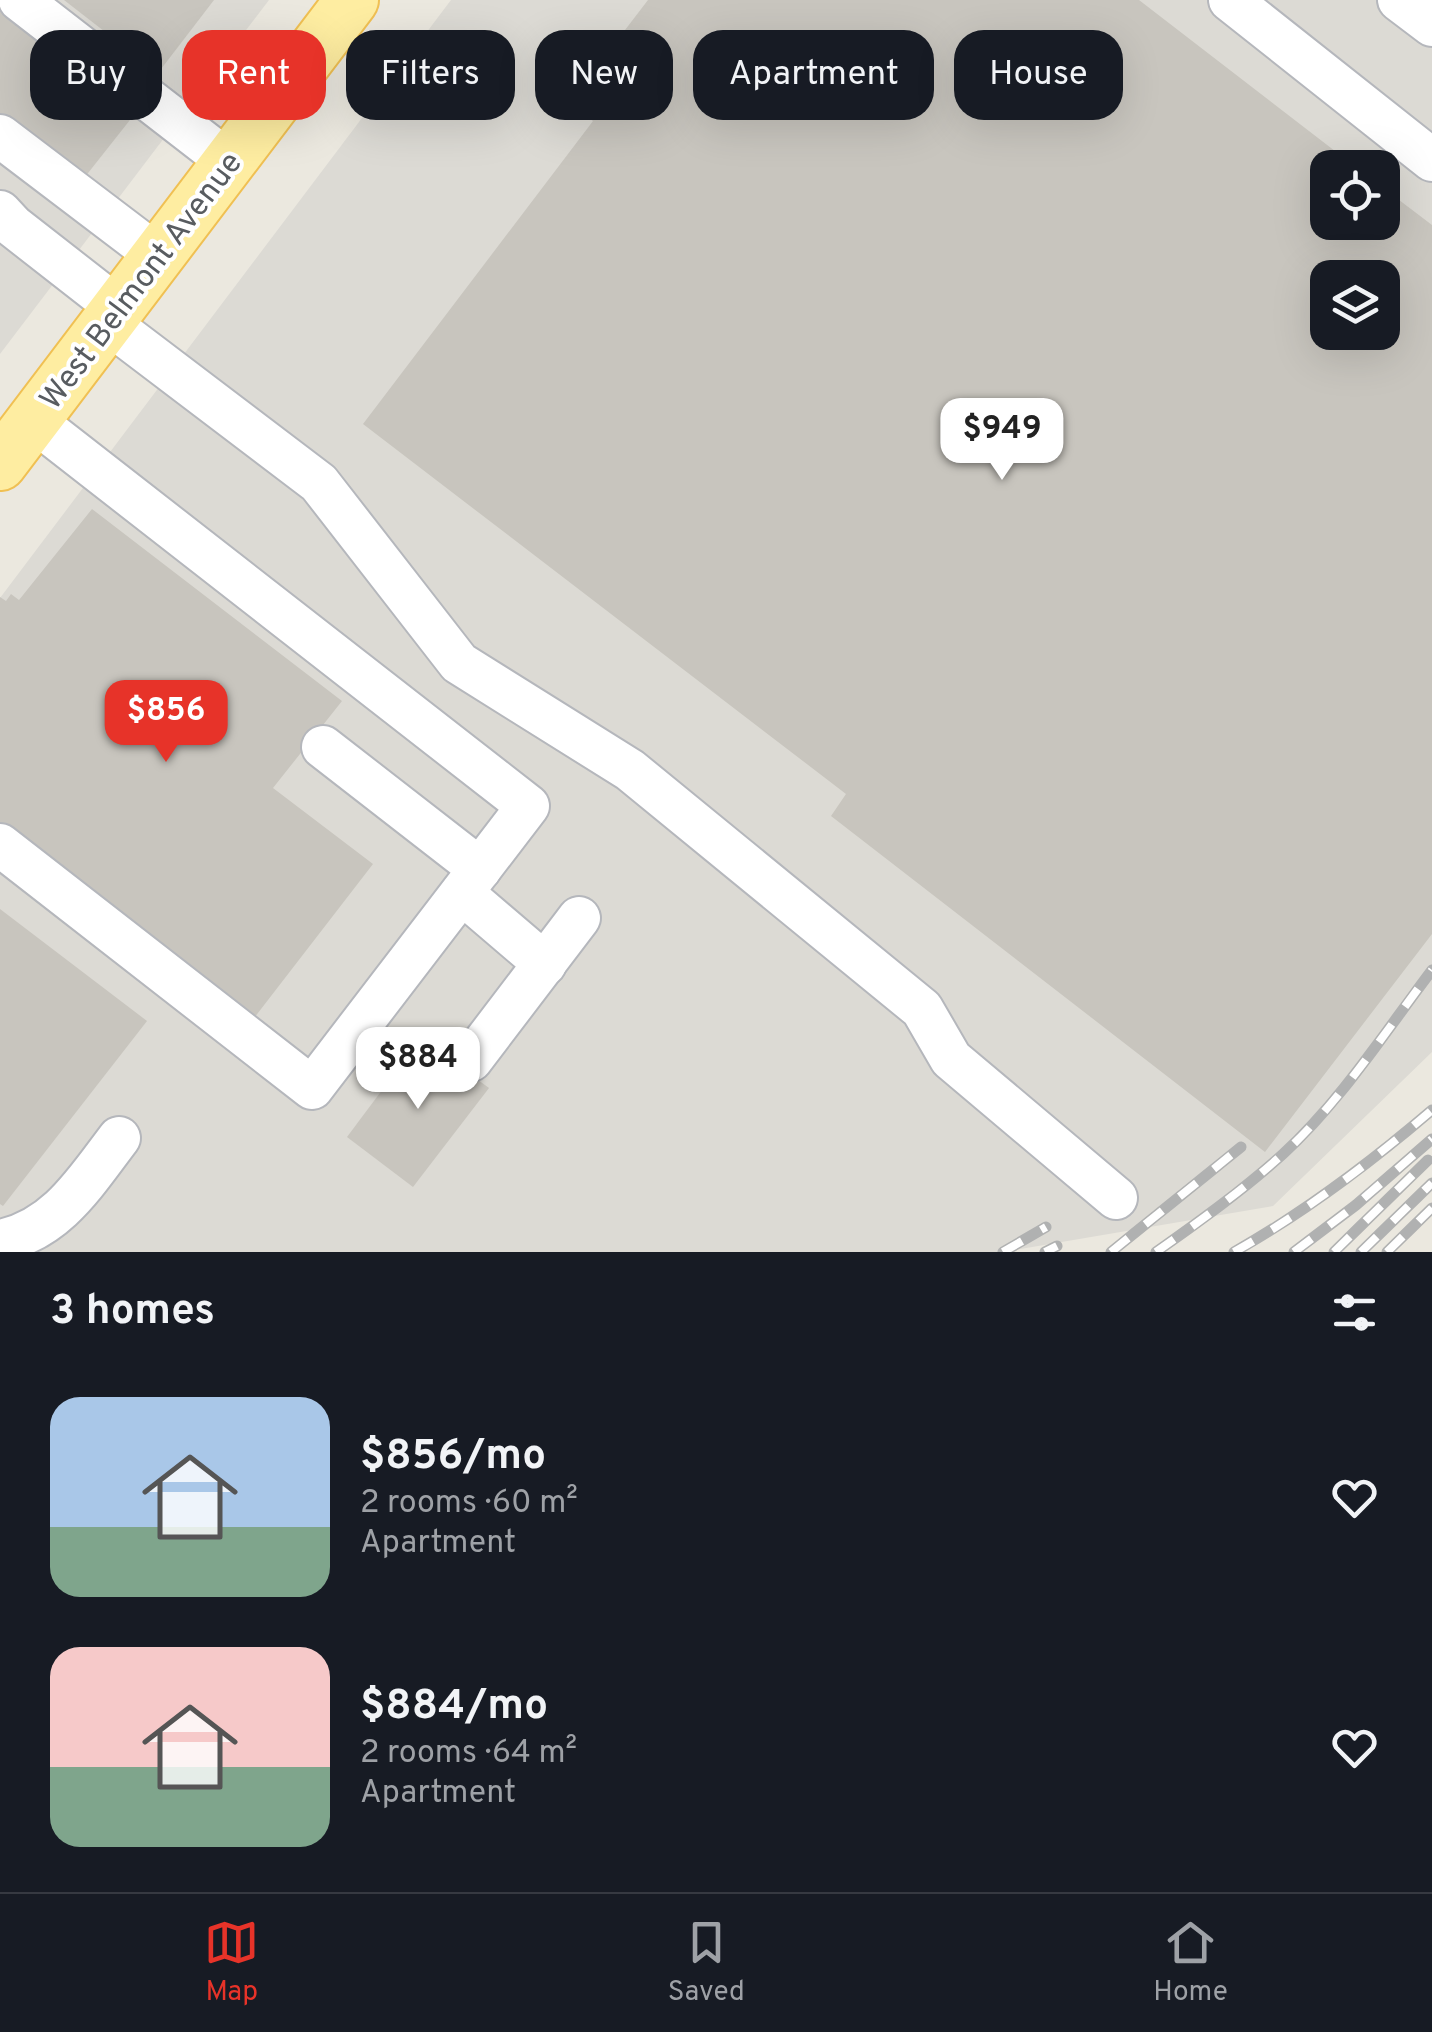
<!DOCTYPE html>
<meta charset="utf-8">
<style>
:root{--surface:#171b24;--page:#20242c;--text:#f1f3f6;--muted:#9ea1a6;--line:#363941;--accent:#e73329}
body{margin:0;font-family:Overpass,sans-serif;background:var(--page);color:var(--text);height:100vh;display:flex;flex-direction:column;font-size:38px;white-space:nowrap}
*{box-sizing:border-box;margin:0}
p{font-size:32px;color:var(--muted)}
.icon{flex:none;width:55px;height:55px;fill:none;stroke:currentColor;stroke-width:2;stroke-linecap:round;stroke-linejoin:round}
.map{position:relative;height:1252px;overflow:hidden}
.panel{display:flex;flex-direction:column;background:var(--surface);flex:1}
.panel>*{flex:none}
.hud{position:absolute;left:30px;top:30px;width:1372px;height:90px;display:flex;gap:20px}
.fabs{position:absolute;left:1310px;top:150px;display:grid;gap:20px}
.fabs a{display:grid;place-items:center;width:90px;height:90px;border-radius:20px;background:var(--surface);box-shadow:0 10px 40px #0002;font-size:50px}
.price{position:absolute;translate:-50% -85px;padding:0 22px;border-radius:20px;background:#fff;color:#222;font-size:32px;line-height:65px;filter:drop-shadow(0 2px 5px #0008)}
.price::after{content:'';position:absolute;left:50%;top:60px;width:30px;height:22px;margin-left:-15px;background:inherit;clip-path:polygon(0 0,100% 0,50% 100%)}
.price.on{background:var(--accent);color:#fff}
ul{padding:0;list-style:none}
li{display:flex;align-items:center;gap:30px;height:250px;padding:0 50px}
li span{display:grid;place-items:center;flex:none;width:280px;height:200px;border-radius:30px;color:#555}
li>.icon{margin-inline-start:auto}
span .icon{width:120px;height:120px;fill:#fffc;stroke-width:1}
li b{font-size:42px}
h2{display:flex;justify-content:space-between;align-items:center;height:120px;padding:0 50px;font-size:42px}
.pill{padding:0 35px;border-radius:30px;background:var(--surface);box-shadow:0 10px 40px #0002;font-size:35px;line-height:90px}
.pill.on{background:var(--accent);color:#fff}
.tab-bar{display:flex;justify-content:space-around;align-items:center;height:140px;border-top:2px solid var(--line);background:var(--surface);font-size:28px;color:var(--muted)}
.tab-bar a{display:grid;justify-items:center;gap:5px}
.tab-bar .on{color:var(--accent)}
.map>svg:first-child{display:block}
.industrial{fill:#dcdad4;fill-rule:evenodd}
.building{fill:#c8c5be;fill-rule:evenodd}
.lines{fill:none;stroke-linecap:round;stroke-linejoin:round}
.minor-casing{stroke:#b5b7bc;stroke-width:46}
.major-casing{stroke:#f0c053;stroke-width:56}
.minor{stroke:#fff;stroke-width:42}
.major{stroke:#feeda1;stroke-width:52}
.rail-casing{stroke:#b0b1b1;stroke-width:11}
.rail{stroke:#fff;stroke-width:8;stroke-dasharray:22;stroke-linecap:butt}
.labels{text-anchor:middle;stroke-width:8;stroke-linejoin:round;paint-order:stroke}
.street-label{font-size:32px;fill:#585c60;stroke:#fff}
</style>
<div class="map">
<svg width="1432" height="1252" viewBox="0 0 1432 1252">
<rect width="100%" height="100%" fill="#ebe8df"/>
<!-- industrial -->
<g class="industrial">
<polygon points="0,0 269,0 0,354"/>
<path d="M451,0H1432V1052L1273,1206L1003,1252H29L0,1240V598ZM1328,168H1382V222H1328ZM1328,278H1382V332H1328Z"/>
</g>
<!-- building -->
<g class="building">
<polygon points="0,0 141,106 77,187 0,126"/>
<polygon points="64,0 214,0 158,73"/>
<path d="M648,0H1139L1357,168H1328V222H1382V187L1432,225V934L1265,1152L831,816L846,794L363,424L593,121L569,103ZM1328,278H1382V332H1328Z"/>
<polygon points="92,509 342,701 273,788 373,864 251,1022 0,828 0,597 6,601 11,594 19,600"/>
<polygon points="0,909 147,1021 3,1206 0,1204"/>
<polygon points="421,1038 489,1088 413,1187 347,1137"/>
</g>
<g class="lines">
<!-- minor casing -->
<g class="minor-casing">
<g id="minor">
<polyline points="20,0 229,162"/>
<polyline points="1230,0 1432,160"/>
<polyline points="1399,0 1432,25"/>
<polyline points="0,136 158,256"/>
<polyline points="0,212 13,226 118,308"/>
<polyline points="107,322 319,483 459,663 630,770 922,1009 951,1059 1116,1198"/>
<polyline points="323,747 480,869"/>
<polyline points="0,845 312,1088 528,806 33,420"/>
<polyline points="462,893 545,964"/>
<polyline points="471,1060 579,918"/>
<path d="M0,1241C57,1230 86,1181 119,1138"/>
</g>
</g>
<!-- major casing -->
<g class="major-casing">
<polyline id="major" points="0,464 352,0"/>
</g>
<!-- minor -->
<use href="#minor" class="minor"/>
<!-- major -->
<use href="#major" class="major"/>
<!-- rail casing -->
<g class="rail-casing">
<g id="rail">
<polyline points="1003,1252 1046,1227"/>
<polyline points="1045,1252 1057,1246"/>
<polyline points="1111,1252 1241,1147"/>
<path d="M1156,1252C1200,1221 1243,1190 1283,1154C1341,1101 1385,1032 1432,970"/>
<path d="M1234,1252C1305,1212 1370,1163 1432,1110"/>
<polyline points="1294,1252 1356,1205 1432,1139"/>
<polyline points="1334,1252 1428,1160"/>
<polyline points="1361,1252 1432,1183"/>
<polyline points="1387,1252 1432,1208"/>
</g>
</g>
<!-- rail -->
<use href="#rail" class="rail"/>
</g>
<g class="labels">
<!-- street labels -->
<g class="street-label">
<text transform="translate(140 280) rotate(-53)" y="11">West Belmont Avenue</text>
</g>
</g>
</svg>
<div class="fabs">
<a><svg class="icon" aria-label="locate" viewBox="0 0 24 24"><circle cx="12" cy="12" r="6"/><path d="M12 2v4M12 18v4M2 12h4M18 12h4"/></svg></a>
<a><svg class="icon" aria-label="layers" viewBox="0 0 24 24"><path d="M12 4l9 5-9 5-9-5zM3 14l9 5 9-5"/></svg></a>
</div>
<b class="price" style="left:1002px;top:483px">$949</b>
<b class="price on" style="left:166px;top:765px">$856</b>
<b class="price" style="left:418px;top:1112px">$884</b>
<div class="hud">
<a class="pill">Buy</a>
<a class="pill on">Rent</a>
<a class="pill">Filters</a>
<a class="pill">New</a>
<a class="pill">Apartment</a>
<a class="pill">House</a>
</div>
</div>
<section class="panel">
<h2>3 homes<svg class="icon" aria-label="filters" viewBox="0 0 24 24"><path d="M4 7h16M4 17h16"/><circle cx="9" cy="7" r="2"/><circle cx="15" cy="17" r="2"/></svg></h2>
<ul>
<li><span style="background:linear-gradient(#a9c7e8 65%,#7fa58c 0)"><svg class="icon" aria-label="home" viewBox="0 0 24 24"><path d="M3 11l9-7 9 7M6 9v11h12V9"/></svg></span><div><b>$856/mo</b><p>2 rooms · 60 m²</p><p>Apartment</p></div><svg class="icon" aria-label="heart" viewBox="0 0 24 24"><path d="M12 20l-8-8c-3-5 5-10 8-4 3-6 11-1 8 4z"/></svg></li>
<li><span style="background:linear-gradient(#f6c9c9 60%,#7fa58c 0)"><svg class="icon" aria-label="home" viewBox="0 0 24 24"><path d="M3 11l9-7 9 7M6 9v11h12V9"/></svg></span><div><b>$884/mo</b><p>2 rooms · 64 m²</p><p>Apartment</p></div><svg class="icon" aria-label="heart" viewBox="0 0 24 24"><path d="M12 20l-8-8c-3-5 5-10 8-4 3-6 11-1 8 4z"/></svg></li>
</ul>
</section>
<nav class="tab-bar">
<a class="on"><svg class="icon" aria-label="map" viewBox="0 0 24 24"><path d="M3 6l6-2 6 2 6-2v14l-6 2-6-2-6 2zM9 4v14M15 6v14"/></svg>Map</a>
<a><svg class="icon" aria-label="saved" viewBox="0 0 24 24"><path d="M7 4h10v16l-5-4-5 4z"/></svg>Saved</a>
<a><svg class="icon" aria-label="home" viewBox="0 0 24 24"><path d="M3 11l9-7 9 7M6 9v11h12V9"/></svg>Home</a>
</nav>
